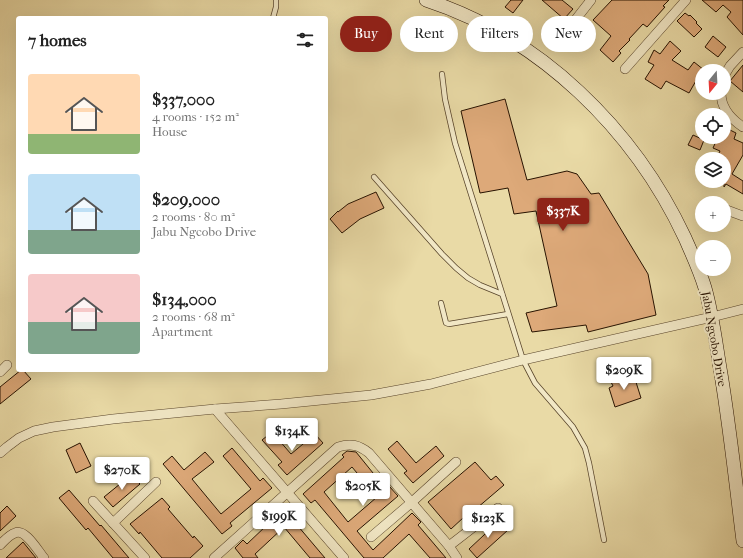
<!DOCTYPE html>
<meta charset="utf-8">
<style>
:root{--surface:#fff;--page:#f2f2f2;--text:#222;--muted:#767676;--accent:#8f2418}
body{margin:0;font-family:"IM FELL French Canon",serif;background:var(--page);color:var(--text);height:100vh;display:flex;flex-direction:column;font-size:15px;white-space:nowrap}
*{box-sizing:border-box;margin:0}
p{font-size:13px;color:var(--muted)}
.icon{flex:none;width:22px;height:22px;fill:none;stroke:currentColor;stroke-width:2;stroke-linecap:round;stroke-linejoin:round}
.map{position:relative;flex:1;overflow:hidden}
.side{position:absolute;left:16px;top:16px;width:312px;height:356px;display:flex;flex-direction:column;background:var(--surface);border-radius:4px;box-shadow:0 4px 16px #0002}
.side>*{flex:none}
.top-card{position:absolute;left:340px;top:16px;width:343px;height:36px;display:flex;gap:8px}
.needle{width:26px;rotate:198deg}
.buttons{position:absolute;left:695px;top:64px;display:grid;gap:8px}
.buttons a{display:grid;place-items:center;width:36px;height:36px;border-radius:50%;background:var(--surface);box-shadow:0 4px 16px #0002;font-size:20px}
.price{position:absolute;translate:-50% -34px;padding:0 9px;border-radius:4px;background:#fff;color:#222;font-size:13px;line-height:26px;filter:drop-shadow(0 1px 2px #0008)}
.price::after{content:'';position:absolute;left:50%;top:24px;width:12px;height:9px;margin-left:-6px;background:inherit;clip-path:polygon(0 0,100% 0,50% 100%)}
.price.on{background:var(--accent);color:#fff}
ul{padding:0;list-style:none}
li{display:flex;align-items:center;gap:12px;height:100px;padding:0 12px}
li span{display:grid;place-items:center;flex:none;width:112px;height:80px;border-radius:4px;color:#555}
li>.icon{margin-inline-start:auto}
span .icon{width:48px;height:48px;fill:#fffc;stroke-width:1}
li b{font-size:17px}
h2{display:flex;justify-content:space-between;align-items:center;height:48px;padding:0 12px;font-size:17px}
.pill{padding:0 14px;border-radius:18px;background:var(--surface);box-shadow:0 4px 16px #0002;font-size:14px;line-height:36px}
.pill.on{background:var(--accent);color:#fff}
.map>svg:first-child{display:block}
.building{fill:#dda979;stroke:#271200;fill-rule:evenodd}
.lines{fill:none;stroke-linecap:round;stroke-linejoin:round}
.service-casing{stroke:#58442a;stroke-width:6}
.minor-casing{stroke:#58442a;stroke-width:10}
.secondary-casing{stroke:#271200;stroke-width:14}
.service{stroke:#f1e7c5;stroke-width:4.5}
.minor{stroke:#f1e7c5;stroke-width:9}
.secondary{stroke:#f1e7c5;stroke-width:13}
.labels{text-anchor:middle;stroke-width:4;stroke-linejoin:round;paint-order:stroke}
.street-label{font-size:12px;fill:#271200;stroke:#f1e7c5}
</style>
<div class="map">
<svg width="743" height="558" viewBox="0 0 743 558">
<rect width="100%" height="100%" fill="#e9daa6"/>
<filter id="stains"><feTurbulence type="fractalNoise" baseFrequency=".005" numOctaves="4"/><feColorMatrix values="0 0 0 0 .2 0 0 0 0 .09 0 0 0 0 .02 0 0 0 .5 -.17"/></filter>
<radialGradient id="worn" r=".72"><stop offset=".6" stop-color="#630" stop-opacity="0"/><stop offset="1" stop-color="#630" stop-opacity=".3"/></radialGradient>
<!-- building -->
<g class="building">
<polygon points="511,0 523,0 513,13 505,7"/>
<polygon points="542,0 562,0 573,9 564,19"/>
<polygon points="612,0 669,0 663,6 665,7 647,27 643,24 629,39 630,40 619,51 621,53 613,62 600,50 611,36 593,20"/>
<polygon points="702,0 743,0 743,35 727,17 731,12 723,5 716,12"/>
<polygon points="685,13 689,16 690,15 697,22 696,23 702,29 694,37 677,21"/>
<polygon points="713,36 726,47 718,57 705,47"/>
<polygon points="670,41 681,51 672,60 688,70 694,62 704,70 702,71 702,73 697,79 689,93 666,81 661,89 645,79 654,65 648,62 654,50 660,54"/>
<polygon points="743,65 743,92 730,81"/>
<polygon points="505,99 527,180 567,171 577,174 591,194 599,193 648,274 656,315 588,332 586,325 532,332 526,313 557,306 536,211 514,214 508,188 480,193 461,111"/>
<polygon points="724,127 736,133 734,139 743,143 743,155 732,174 743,181 743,194 726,184 724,187 724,159 716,159 720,151 713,148 718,137 724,137"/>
<polygon points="693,135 704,140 700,150 688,145"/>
<polygon points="376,192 384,208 360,219 342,233 330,219 338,211 338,212 348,204"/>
<polygon points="21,370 23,370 31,379 0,404 0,387"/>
<polygon points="630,376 632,380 635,379 641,398 615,407 609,388 613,386 611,382"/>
<polygon points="272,432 291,454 315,434 323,443 287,475 278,465 282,462 262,440"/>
<polygon points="397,441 416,463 436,446 444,456 413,483 404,473 407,471 388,449"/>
<polygon points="80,443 91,466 76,473 66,450"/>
<polygon points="232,448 260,481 263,478 272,488 230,523 232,526 222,534 163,464 172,456 184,470 205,452 214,462 192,479 221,514 251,489 223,456"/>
<path d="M347,451L356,452L386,489L389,486L398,496L357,531L373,550L412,513L421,522L418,525L446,558H430L409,534L383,558H364L315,500L311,503L303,494L344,457L342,455ZM352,467L377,497L348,522L324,492Z"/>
<polygon points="475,462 491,480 496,476 504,485 477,508 476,506 451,529 428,502"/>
<polygon points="131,475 140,484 113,507 104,497"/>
<polygon points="69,490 100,526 101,525 129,558 113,558 88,528 86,530 59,498"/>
<polygon points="162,498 170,507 168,509 193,538 194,536 203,546 190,558 162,558 140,532 139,534 130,524"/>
<polygon points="7,506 16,516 0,531 0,513"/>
<polygon points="287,506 296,516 292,519 325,558 310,558 284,527 255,554 258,558 243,558 235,548 243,540 247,544"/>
<polygon points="499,521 508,530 477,558 469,549"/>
<polygon points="23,542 36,558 6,558"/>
</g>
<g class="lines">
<!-- service casing -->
<g class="service-casing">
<g id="service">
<polyline points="273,18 276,7 276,0"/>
<polyline points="442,74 445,99 455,143 523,360 535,383 573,427 585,448 589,463 604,540"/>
<polyline points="374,177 442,254 456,268 468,278 480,285 502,294"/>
<polyline points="441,303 446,323 449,324 508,314"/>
</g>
</g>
<!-- minor casing -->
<g class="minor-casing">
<g id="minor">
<polyline points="569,28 591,0"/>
<polyline points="625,69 686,0"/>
<polyline points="724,76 730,66 743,52"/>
<path d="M721,93C721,108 731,119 743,127"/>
<polyline points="724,209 743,216"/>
<polyline points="0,372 7,365"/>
<polyline points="215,409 344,558"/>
<polyline points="0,453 7,447 19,438 34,431 53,427 113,419 215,409 281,404 371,395 431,384 523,360 712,317 743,309"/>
<polyline points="93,501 145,558"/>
<polyline points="113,523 156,482"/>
<polyline points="371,537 412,502 456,462"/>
<path d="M0,545C4,541 9,535 15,533C25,528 38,551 44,558"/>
<polyline points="449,546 498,508"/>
<path d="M214,558L338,447C351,443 359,445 369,453L449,546L457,558"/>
</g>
</g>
<!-- secondary casing -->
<g class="secondary-casing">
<path id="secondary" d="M426,0C540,37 634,129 685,238C692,254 700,271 705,288C713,316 716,345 721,374C730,429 736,485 743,541"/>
</g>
<!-- service -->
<use href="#service" class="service"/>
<!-- minor -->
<use href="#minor" class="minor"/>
<!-- secondary -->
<use href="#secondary" class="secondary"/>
</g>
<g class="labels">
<!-- street labels -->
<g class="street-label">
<text transform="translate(714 339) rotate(80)" y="4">Jabu Ngcobo Drive</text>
</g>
</g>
<rect width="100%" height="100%" filter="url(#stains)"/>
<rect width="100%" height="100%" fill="url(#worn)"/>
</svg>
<div class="buttons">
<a><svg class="needle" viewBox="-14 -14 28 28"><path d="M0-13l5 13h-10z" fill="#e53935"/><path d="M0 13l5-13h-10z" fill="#767676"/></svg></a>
<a><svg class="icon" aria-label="locate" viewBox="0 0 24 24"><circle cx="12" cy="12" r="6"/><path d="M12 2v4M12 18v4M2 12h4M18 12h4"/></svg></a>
<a><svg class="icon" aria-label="layers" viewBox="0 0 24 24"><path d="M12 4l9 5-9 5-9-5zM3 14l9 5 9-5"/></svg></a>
<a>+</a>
<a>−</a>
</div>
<b class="price on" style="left:563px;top:232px">$337K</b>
<b class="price" style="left:624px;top:391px">$209K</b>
<b class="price" style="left:292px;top:452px">$134K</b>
<b class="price" style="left:122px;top:491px">$270K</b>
<b class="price" style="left:363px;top:507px">$205K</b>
<b class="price" style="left:279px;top:537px">$199K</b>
<b class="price" style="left:488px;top:539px">$123K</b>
<div class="top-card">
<a class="pill on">Buy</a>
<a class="pill">Rent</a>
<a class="pill">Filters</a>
<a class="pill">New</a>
</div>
<section class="side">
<h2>7 homes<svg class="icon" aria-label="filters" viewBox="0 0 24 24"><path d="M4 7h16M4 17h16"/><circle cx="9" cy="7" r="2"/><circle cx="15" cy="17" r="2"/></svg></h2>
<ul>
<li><span style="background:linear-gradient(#ffd9b3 75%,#8fb573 0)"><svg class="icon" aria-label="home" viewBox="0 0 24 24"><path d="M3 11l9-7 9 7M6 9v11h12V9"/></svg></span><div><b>$337,000</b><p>4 rooms · 152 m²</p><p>House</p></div></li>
<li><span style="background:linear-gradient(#bfe0f5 70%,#7fa58c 0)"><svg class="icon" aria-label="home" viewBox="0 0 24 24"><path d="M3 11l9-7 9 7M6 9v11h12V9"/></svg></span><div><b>$209,000</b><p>2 rooms · 80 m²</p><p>Jabu Ngcobo Drive</p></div></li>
<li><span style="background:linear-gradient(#f6c9c9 60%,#7fa58c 0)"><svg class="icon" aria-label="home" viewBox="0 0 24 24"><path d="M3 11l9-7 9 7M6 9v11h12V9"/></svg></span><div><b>$134,000</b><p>2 rooms · 68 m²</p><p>Apartment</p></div></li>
</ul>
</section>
</div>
